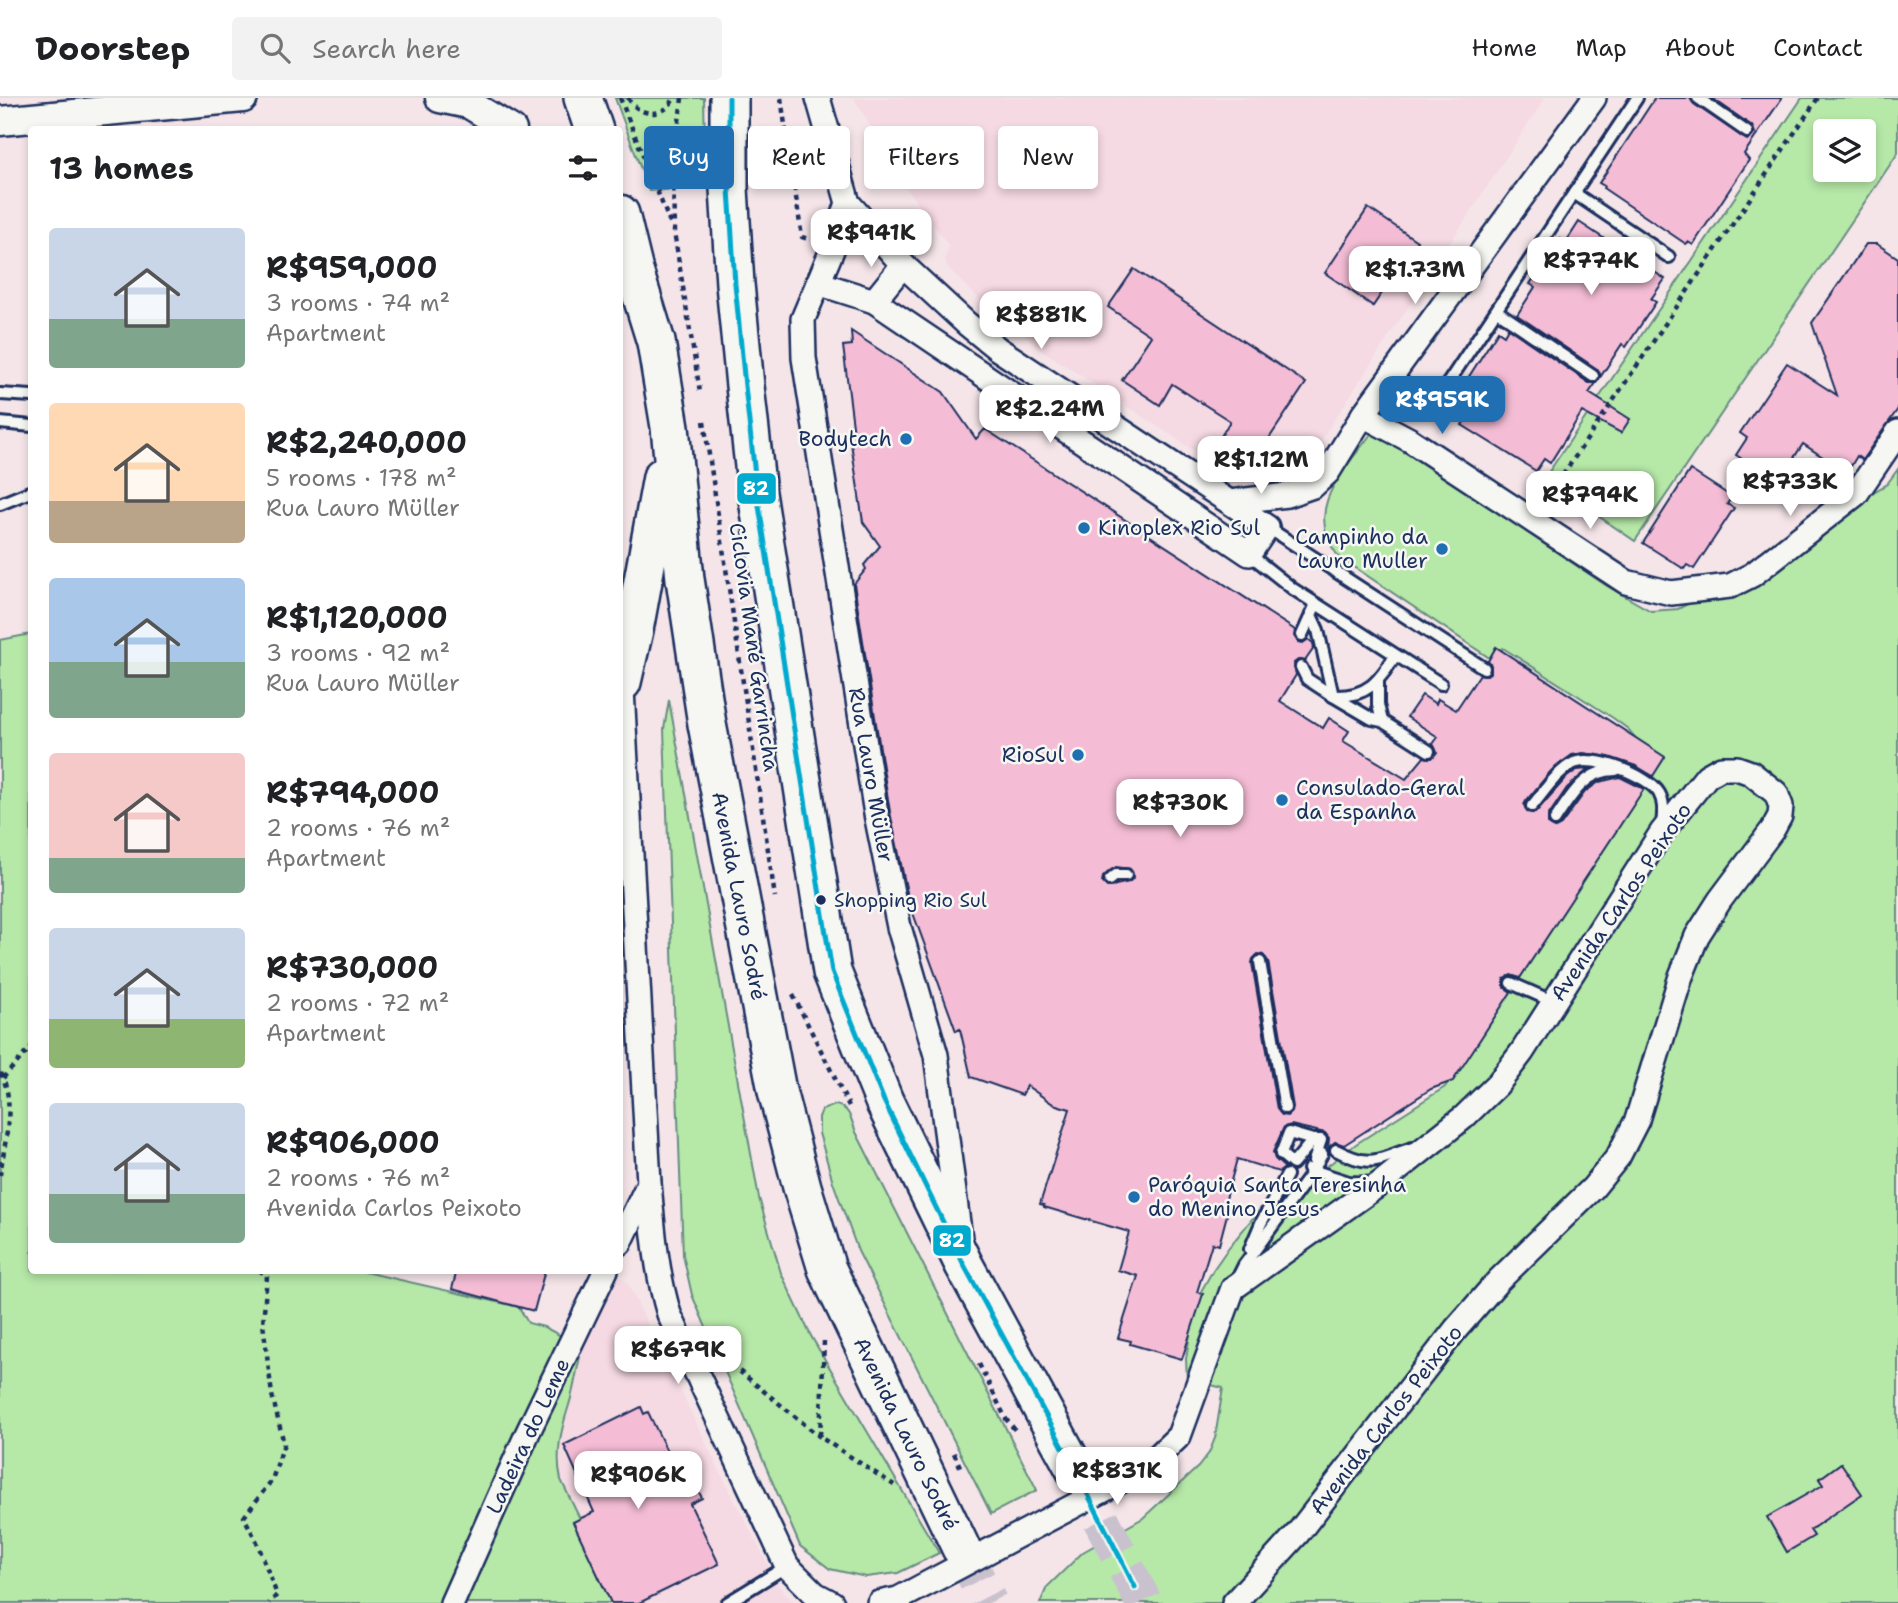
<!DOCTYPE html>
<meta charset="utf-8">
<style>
:root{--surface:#fff;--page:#f2f2f2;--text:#202124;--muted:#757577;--line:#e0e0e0;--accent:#1f6fb2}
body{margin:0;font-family:"Shantell Sans",sans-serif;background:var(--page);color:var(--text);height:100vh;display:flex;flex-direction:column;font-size:26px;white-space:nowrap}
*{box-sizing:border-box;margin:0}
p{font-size:23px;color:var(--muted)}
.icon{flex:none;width:38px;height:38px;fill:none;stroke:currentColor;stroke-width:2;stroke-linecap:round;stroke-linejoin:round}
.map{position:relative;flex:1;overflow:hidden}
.drawer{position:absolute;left:28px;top:28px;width:595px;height:1148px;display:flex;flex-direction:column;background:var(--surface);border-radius:7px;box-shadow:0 4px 10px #0003}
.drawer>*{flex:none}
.top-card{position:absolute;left:644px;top:28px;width:665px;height:63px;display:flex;gap:14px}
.fabs{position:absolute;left:1813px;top:21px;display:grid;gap:14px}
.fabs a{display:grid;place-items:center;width:63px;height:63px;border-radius:7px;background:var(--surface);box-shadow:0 4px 10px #0003;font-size:35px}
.price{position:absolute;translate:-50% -60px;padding:0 16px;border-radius:14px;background:#fff;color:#222;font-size:23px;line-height:46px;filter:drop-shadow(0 2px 4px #0008)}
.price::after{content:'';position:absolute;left:50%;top:42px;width:21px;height:16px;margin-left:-10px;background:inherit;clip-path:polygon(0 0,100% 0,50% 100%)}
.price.selected{background:var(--accent);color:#fff}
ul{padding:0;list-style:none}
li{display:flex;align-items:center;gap:21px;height:175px;padding:0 21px}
li span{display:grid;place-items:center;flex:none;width:196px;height:140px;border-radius:7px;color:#555}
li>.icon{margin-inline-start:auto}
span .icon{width:84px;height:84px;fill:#fffc;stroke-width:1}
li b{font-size:30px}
h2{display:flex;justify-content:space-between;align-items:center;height:84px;padding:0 21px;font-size:30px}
.tag{padding:0 24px;border-radius:7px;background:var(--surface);box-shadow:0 4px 10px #0003;font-size:24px;line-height:63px}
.tag.selected{background:var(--accent);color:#fff}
header{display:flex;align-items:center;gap:42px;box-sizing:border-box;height:98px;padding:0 35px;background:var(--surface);border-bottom:2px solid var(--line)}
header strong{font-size:33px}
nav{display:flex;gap:38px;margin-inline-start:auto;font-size:24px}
.search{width:490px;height:63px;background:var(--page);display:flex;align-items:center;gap:18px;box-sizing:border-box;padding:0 24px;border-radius:7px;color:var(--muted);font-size:26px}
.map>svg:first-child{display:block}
.built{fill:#f5d9e3}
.green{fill:#b6e8a8;stroke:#688c83;stroke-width:2;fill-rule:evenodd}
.building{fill:#f4bdd5;stroke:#1b2f5e;stroke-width:2;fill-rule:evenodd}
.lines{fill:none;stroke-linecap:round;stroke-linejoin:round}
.trunk-tunnel{stroke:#c9c1cd;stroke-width:37;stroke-dasharray:37 18;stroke-linecap:butt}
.service-casing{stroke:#1b2f5e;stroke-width:16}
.minor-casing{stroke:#1b2f5e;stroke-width:28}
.tertiary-casing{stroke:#1b2f5e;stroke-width:33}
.trunk-casing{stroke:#1b2f5e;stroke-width:42}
.path{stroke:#1b2f5e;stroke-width:4.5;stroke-dasharray:5 5;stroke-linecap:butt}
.service{stroke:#f6f6f2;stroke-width:10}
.minor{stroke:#f6f6f2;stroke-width:23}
.tertiary{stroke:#f6f6f2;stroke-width:28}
.trunk{stroke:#f6f6f2;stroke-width:37}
.bus-1-casing{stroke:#f6f6f2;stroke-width:10}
.bus-1{stroke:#00a9ce;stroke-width:5}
.poi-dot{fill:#1f6fb2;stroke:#f6f6f2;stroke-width:2.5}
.bus-dot{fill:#1b2f5e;stroke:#f6f6f2;stroke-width:2.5}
.labels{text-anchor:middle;stroke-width:5;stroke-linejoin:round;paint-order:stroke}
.bus-label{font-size:19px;fill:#1b2f5e;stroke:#f6f6f2;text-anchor:start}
.poi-label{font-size:21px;fill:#1b2f5e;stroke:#f6f6f2;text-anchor:end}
.street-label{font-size:21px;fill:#1b2f5e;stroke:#f6f6f2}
.line-badge{stroke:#f6f6f2;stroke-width:2.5}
.badge-label{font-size:19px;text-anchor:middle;font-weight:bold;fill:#fff}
</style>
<header>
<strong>Doorstep</strong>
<div class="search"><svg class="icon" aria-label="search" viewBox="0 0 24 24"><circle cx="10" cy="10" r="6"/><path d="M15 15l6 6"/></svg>Search here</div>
<nav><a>Home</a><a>Map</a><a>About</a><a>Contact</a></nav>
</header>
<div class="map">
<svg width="1898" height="1505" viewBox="0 0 1898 1505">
<rect width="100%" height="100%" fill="#f5e5e9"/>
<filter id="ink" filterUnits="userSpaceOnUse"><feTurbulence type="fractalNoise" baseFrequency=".0143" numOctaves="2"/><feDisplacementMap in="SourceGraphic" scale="14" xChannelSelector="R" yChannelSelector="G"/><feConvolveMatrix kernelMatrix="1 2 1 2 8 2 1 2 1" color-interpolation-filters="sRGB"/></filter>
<g filter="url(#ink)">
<!-- built -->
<g class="built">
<polygon points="854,0 1545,0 1306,365 1295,374 1276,383 1255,385 1241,381 1228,375 1039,250 1025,237 1030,231 1012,213 996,218 947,169 945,160 949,148 907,91"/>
<polygon points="609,1178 622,1180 628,1186 733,1400 781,1491 794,1505 460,1505"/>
</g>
<!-- green -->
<g class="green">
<polygon points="615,0 704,0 706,89 649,93"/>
<path d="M1802,0H1898V55L1635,443L1544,381ZM1825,33H1864V72H1825Z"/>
<path d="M1374,332L1607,488L1651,513L1678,511L1707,496L1789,444L1887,386L1898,371V1505H1040L1047,1489L1083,1454L1143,1420L1198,1369L1209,1355L1215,1340L1223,1290L1187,1281L1186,1261L1195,1204L1213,1172L1229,1149L1266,1104L1300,1089L1356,1046L1445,989L1650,672L1651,658L1628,631L1613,620L1503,550L1494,563L1338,458C1301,410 1346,371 1374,332Z"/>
<path d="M31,536L32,1172L365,1173V1174L519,1209L528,1225L544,1229L571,1243L580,1259C576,1275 574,1291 569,1307C561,1332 555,1356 561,1382L621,1505H0V542Z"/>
<polygon points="669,602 759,1100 781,1175 811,1238 939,1455 898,1475 866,1479 830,1471 800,1448 692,1197 683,1157 664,631"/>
<path d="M835,1007C850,1009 851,1022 856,1034L1037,1392L991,1416L858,1153L833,1084L819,1035V1019L822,1012Z"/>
</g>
<!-- building -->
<g class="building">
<polygon points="1655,0 1690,0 1694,6 1747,42 1755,35 1752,28 1712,0 1782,0 1744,56 1749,62 1693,147 1688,144 1686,146 1603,90 1604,88 1599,85"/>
<polygon points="1368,110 1417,143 1373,208 1325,175"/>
<polygon points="1579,124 1665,181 1651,201 1656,204 1626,249 1622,246 1601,278 1597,271 1517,217 1535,189 1530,186 1560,141 1566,144"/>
<polygon points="1866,146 1877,146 1898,160 1898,311 1862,362 1857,358 1851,368 1845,365 1841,371 1803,346 1778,384 1736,357 1747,340 1740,335 1787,265 1837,297 1812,225"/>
<polygon points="1134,171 1306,285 1254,363 1219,342 1230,323 1172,286 1160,307 1122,282 1151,238 1108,209"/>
<polygon points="1508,230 1589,285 1596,285 1589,295 1630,321 1621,335 1582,314 1550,365 1544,361 1536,373 1462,327 1464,324 1451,316 1458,305 1454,302 1498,233 1504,237"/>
<path d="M851,233L943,294L976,341L985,331L1295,532L1294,538L1298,544L1303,545L1308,541L1313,545L1314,550L1305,563L1298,562L1294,565L1296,577L1280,603L1323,630L1329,620L1349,633L1343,643L1406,681L1424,659L1432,660L1437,654L1433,646L1438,639L1407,619L1422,597L1436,606L1438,601L1456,612L1480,576L1487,577L1491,574V567L1488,563L1496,549L1665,659L1653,678L1636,668L1609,659L1583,655L1572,657L1551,673L1526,703L1524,707L1527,714L1535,715L1567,679L1577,672L1589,671L1567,690L1548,718V726L1555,730L1561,727L1585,694L1599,684L1620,679L1644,691L1520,880L1511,877L1504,881V889L1511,894L1453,983L1431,991L1344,1047L1335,1044L1328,1051L1329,1040L1325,1035L1291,1027L1284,1029L1273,1054L1275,1061L1285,1070L1279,1074L1237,1061L1224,1108L1229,1109L1219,1147L1212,1145L1197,1194L1203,1196L1182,1261L1130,1246L1131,1243L1118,1240L1138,1178L1118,1172L1129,1134L1044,1109V1107L1040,1106L1070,1011L1053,1006L1027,988L1022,997L971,979L960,931L956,933L909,804L890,714L854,486L866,471L864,467L880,448L863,424L851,345L855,344L843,248L852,247ZM1116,769L1130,771L1133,780L1129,784L1107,789L1102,784L1103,779ZM1258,856L1263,857L1268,863L1293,1009L1292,1013L1287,1018L1282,1017L1277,1011L1252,865L1253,861Z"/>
<polygon points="1690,372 1732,399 1727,406 1734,410 1694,471 1687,467 1684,471 1643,445"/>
<polygon points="457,1172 545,1172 534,1213 452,1191"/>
<polygon points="641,1309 644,1316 648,1314 676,1372 686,1367 702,1400 690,1406 719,1466 639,1505 611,1505 573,1424 594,1414 564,1347"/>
<polygon points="1841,1365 1862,1396 1810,1432 1814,1438 1787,1454 1767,1419 1823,1387 1819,1381"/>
</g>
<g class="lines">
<!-- trunk-tunnel -->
<g class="trunk-tunnel">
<polyline points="1076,1373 1144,1505"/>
<polyline points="961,1450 989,1505"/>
</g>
<!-- service casing -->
<g class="service-casing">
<g id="service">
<polyline points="1698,0 1747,34"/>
<polyline points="1574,95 1669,159"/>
<polyline points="1497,213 1593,278"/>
<polyline points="1395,274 1420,303 1431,307 1436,303 1637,0"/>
<polyline points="0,296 32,298"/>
<polyline points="0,325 32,328"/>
<polyline points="0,406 32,393"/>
<polyline points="1267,429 1484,570"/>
<polyline points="1249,456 1293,491 1441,586"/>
<polyline points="1316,506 1311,517 1318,532 1333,598"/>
<polyline points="1302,537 1311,517"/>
<polyline points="1301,569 1307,581 1333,598 1372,621 1382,623 1429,653"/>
<polyline points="1378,584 1378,607 1382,623"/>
<path d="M1334,598C1368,599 1379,583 1395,558"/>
<path d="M1532,708C1544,694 1557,673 1574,665C1593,656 1649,678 1659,695C1665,705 1663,717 1662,728"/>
<path d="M1555,722C1571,698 1585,672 1616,672"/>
<polyline points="1110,782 1116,777 1126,777"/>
<polyline points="1260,864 1285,1010"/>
<polyline points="1511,885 1554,904"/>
<polyline points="1313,1042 1293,1066 1281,1056 1289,1035 1313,1042 1321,1042 1314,1063"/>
<path d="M1336,1052C1374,1072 1378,1060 1413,1050"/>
<polyline points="1309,1071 1349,1084 1375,1085"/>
<polyline points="1250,1151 1261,1125 1287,1077"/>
<polyline points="1237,1181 1244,1167 1313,1073 1322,1056"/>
<polyline points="727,1505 787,1468"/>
</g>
</g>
<!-- minor casing -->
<g class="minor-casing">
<g id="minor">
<polyline points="848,105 832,152 803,221 804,260 876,716 899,829 936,957 960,1140"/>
<polyline points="818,185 874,203 1249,456 1267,429 998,251 967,226 903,167 848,105 818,0"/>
<polyline points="874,203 903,167"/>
<polyline points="1363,317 1410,342 1626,484 1671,495 1730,488 1752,477 1856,396 1898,334"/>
<polyline points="1230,404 1287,397 1313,388 1328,374 1363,317 1594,0"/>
<path d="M621,573L649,1085C653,1130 656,1173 669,1216L787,1468L815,1496L832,1505"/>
<polyline points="620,1145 649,1085"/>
<polyline points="452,1505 528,1334 606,1172"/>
<polyline points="879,1505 898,1501 1119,1384 1157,1359 1179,1338 1233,1190 1381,1085 1464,1019 1497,987 1522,954 1662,734 1707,678 1721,670 1737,670 1751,675 1776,695 1781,708 1780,718 1773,731 1720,802 1697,838 1681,878 1637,1022 1618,1059 1593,1090 1498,1183 1456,1231 1298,1435 1234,1505"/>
</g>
</g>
<!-- tertiary casing -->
<g class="tertiary-casing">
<g id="tertiary">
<polyline points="440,0 469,6 512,32"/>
<polyline points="0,23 243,0"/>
</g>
</g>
<!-- trunk casing -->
<g class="trunk-casing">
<g id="trunk">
<polyline points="583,0 594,32"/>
<polyline points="729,0 729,91 735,186 745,288 757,395 832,874 884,1003 964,1167 1076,1373"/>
<polyline points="620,116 634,173 656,244 670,329 685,481 707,626 777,993 802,1089 827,1171 961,1450"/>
<polyline points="622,584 634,532 662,379"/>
</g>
</g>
<!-- path -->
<g class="path">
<polyline points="620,0 672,130"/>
<path d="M628,0C638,18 664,22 674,0"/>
<polyline points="682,0 673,70 674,134 700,294"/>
<polyline points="781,0 802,139 811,142"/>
<polyline points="704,323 775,799"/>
<polyline points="1546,402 1818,0"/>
<polyline points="793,897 849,1008"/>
<path d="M0,975C17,1001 4,1048 0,1077"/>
<polyline points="3,980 32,948"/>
<polyline points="259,1172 267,1178 263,1225 272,1297 284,1346 272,1382 244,1419 257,1444 277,1497 269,1505"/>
<polyline points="824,1243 820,1339 894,1387"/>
<polyline points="716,1254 820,1339"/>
<polyline points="979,1266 1006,1321 1015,1332"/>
<polyline points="954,1355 962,1373"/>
</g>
<!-- service -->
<use href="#service" class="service"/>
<!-- minor -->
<use href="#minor" class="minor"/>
<!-- tertiary -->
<use href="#tertiary" class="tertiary"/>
<!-- trunk -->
<use href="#trunk" class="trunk"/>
<!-- bus-1 casing -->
<g class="bus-1-casing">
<polyline id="bus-1" points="729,0 729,91 735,186 745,288 757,395 832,874 884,1003 964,1167 1076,1373 1135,1489"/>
</g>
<!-- bus-1 -->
<use href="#bus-1" class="bus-1"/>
</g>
</g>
<!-- markers -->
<g class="poi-dot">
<circle cx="906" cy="341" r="7"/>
<circle cx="1084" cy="430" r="7"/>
<circle cx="1442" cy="451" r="7"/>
<circle cx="1078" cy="657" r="7"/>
<circle cx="1282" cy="702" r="7"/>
<circle cx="1134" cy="1099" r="7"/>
</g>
<circle class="bus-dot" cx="821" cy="802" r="6"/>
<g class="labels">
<!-- bus labels -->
<g class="bus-label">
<text x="834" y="809">Shopping Rio Sul</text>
</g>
<!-- poi labels -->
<g class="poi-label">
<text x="892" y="348">Bodytech</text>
<text x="1098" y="437" text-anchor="start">Kinoplex Rio Sul</text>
<text x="1428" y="446">Campinho da<tspan x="1428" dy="24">Lauro Muller</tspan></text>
<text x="1064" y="664">RioSul</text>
<text x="1296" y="697" text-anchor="start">Consulado-Geral<tspan x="1296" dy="24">da Espanha</tspan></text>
<text x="1148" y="1094" text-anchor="start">Paróquia Santa Teresinha<tspan x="1148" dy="24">do Menino Jesus</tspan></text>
</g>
<!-- street labels -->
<g class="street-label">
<text transform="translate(754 549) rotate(82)" y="7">Ciclovia Mané Garrincha</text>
<text transform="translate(871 677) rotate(80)" y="7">Rua Lauro Müller</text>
<text transform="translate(739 798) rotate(79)" y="7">Avenida Lauro Sodré</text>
<text transform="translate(1621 804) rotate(-56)" y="7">Avenida Carlos Peixoto</text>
<text transform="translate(1386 1322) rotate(-52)" y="7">Avenida Carlos Peixoto</text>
<text transform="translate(906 1336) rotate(64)" y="7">Avenida Lauro Sodré</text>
<text transform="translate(528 1338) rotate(-65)" y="7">Ladeira do Leme</text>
</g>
</g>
<g class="line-badge">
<rect x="736" y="374" width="41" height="33" rx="7" fill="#00a9ce"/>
<rect x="932" y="1126" width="40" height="33" rx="7" fill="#00a9ce"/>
</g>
<g class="badge-label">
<text x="756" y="397">82</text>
<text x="952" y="1149">82</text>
</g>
</svg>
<div class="fabs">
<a><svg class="icon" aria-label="layers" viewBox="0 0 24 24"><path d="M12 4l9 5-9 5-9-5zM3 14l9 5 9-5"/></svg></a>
</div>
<b class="price" style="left:871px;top:171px">R$941K</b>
<b class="price" style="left:1591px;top:199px">R$774K</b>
<b class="price" style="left:1415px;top:208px">R$1.73M</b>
<b class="price" style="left:1041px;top:253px">R$881K</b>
<b class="price selected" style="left:1442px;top:338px">R$959K</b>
<b class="price" style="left:1050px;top:347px">R$2.24M</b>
<b class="price" style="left:1261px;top:398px">R$1.12M</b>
<b class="price" style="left:1790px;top:420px">R$733K</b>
<b class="price" style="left:1590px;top:433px">R$794K</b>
<b class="price" style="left:1180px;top:741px">R$730K</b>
<b class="price" style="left:678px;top:1288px">R$679K</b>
<b class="price" style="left:1117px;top:1409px">R$831K</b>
<b class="price" style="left:638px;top:1413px">R$906K</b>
<div class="top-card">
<a class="tag selected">Buy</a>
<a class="tag">Rent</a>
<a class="tag">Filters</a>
<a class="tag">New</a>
</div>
<section class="drawer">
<h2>13 homes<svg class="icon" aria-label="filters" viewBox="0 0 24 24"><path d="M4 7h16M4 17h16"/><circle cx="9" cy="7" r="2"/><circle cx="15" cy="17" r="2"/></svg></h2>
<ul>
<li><span style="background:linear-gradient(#c9d6e8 65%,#7fa58c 0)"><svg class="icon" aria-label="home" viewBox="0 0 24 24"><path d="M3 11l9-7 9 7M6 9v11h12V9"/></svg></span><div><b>R$959,000</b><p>3 rooms · 74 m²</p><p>Apartment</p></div></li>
<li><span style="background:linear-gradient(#ffd9b3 70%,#b9a48a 0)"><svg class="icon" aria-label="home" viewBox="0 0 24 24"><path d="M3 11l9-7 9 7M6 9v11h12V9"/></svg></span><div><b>R$2,240,000</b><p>5 rooms · 178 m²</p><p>Rua Lauro Müller</p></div></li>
<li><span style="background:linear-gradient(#a9c7e8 60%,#7fa58c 0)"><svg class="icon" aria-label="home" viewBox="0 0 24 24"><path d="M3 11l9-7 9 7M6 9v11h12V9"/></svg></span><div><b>R$1,120,000</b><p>3 rooms · 92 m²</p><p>Rua Lauro Müller</p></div></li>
<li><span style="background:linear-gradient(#f6c9c9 75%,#7fa58c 0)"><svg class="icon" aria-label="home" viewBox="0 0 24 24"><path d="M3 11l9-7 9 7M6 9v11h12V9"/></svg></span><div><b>R$794,000</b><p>2 rooms · 76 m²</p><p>Apartment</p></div></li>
<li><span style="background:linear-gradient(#c9d6e8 65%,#8fb573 0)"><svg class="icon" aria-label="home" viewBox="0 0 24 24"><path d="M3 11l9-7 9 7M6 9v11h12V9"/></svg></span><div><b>R$730,000</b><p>2 rooms · 72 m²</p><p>Apartment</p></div></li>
<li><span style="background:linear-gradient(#c9d6e8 65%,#7fa58c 0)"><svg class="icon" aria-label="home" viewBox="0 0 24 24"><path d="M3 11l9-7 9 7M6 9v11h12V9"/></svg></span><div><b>R$906,000</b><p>2 rooms · 76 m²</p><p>Avenida Carlos Peixoto</p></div></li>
</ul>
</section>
</div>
